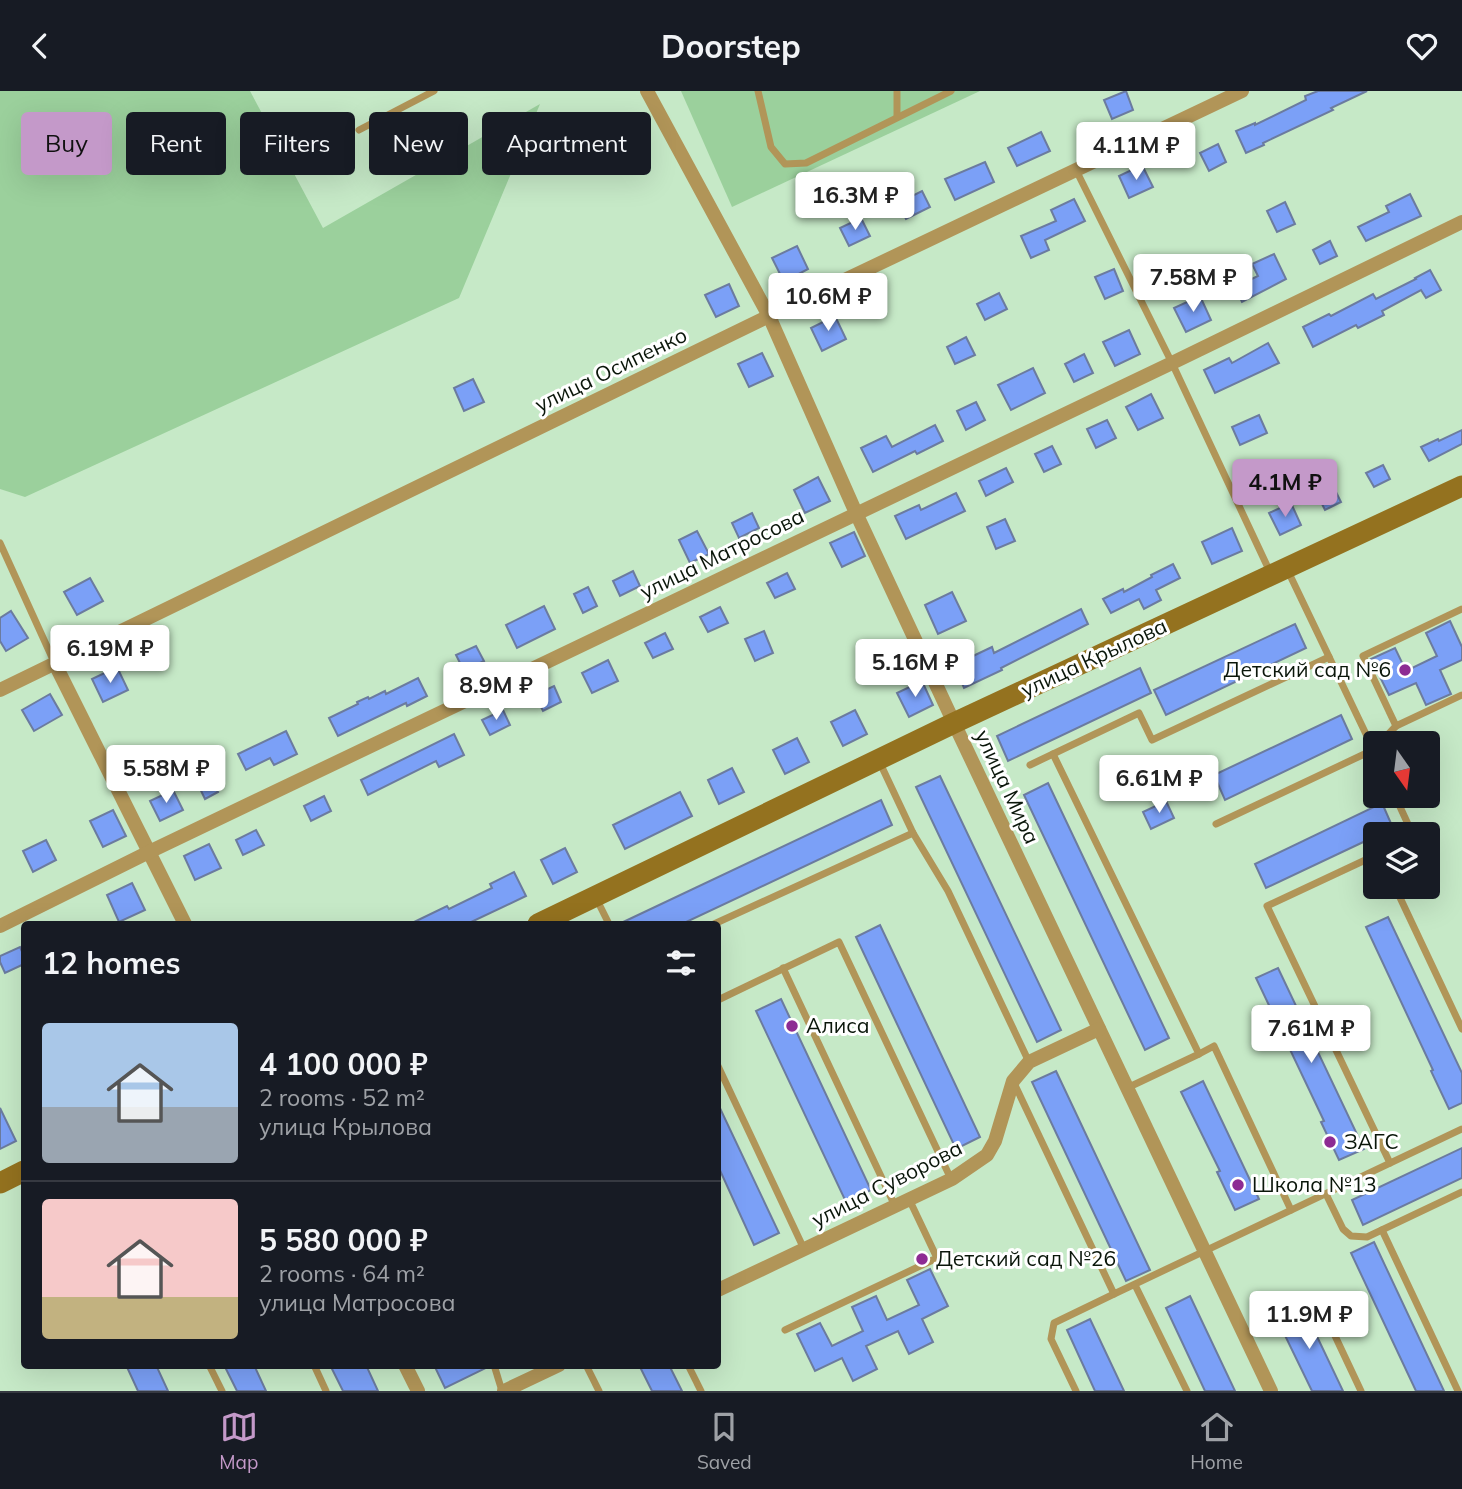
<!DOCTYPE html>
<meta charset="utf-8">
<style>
:root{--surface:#171b24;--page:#242831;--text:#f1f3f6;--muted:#9ea1a6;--line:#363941;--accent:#c499c9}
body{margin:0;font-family:Mulish,sans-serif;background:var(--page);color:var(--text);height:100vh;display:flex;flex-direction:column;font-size:26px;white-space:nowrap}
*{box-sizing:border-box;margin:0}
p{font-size:23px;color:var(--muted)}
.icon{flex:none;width:38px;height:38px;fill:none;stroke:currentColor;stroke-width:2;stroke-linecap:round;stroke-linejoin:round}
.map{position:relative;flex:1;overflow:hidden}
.side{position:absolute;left:21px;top:830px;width:700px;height:448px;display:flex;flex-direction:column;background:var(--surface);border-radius:7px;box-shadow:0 7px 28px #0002}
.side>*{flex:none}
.banner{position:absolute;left:21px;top:21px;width:700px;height:63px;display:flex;gap:14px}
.needle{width:46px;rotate:166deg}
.buttons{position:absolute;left:1363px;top:640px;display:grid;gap:14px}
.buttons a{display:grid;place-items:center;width:77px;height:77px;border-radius:7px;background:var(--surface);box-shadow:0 7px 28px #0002;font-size:35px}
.price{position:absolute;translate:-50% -60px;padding:0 16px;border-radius:7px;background:#fff;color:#222;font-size:23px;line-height:46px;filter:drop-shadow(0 2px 4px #0008)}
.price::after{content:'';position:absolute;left:50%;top:42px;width:21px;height:16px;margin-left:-10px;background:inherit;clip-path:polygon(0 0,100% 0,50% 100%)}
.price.current{background:var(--accent);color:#111}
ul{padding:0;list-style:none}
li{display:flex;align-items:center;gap:21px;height:175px;padding:0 21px}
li+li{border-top:2px solid var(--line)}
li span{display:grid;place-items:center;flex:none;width:196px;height:140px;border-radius:7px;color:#555}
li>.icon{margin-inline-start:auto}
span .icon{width:84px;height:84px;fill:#fffc;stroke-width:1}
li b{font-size:30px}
h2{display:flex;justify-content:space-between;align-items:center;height:84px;padding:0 21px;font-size:30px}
.pill{padding:0 24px;border-radius:7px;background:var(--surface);box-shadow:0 7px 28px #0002;font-size:24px;line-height:63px}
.pill.current{background:var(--accent);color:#111}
header{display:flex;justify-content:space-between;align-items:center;height:91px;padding:0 21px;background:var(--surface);font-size:32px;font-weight:700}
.menu{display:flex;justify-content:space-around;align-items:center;height:98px;border-top:2px solid var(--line);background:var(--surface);font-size:19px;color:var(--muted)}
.menu a{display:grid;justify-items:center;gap:4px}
.menu .current{color:var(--accent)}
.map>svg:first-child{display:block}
.green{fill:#9bd09c}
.building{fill:#7ba0f7;stroke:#6b7b9f;stroke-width:2}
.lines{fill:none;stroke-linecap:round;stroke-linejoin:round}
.lane{stroke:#b19558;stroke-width:7}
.street{stroke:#b19558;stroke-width:14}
.secondary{stroke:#94721f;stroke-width:21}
.poi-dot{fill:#8d2b93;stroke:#fff;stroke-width:2.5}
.labels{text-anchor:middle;stroke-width:6;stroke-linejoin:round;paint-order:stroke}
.street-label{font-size:21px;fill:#0a160a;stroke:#fff}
.poi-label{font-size:21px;fill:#0a160a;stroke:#fff;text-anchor:start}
</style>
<header><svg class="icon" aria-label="back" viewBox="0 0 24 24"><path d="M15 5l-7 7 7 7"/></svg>Doorstep<svg class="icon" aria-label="heart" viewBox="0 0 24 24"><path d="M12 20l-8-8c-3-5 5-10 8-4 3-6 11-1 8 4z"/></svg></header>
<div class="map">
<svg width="1462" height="1300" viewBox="0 0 1462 1300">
<rect width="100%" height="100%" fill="#c6e9c7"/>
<!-- green -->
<g class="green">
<polygon points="0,0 250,0 323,137 540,13 459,207 25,406 0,398"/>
<polygon points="681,0 980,0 732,116"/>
</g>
<!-- building -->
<g class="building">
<polygon points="1126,0 1133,19 1112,28 1104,9"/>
<polygon points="1318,0 1367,0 1331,17 1333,19 1263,52 1264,54 1246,62 1236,40 1255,32 1255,34 1306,9 1305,5"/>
<polygon points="1041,41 1050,60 1017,75 1008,57"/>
<polygon points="1218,53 1226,71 1209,80 1200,62"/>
<polygon points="985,71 994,91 955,109 945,88"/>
<polygon points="1142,74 1153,96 1129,107 1119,85"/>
<polygon points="922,100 930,116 906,128 898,112"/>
<polygon points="1410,103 1421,125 1366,150 1358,136 1389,121 1386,115"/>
<polygon points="1074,108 1085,130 1045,149 1049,159 1031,167 1021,145 1056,130 1051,119"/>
<polygon points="1285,111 1295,133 1277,141 1267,120"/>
<polygon points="861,127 870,145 849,155 840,137"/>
<polygon points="1330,150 1337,165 1320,173 1313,159"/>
<polygon points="797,155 808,178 784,191 772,167"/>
<polygon points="1274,163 1286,188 1242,211 1235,196 1258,185 1252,173"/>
<polygon points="1114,178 1123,200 1105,208 1095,186"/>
<polygon points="1430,179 1441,199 1426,207 1421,199 1382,220 1384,224 1358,237 1356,234 1313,256 1303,236 1329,223 1331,225 1373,203 1376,208 1416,188 1415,187"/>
<polygon points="729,193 739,215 716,226 705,204"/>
<polygon points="999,202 1007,218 985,229 977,213"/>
<polygon points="1200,205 1211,229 1186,241 1174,217"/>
<polygon points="835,225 846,248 822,260 811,237"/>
<polygon points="1129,239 1140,263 1115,275 1103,251"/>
<polygon points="966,246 975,264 955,273 947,256"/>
<polygon points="1268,252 1279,272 1215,302 1204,279 1229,267 1232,272"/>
<polygon points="762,262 773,285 749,296 738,273"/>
<polygon points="1084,263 1093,282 1074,291 1065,273"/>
<polygon points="1033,277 1045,302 1011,319 998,294"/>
<polygon points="473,288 484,311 464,320 454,297"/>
<polygon points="1151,303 1163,327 1138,339 1126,316"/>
<polygon points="976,311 985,329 966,339 957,320"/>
<polygon points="1259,324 1267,342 1240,354 1232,336"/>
<polygon points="1107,329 1116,347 1096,357 1087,338"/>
<polygon points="935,334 943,350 917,363 915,360 873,381 861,357 886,345 892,356"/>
<polygon points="1462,339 1462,353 1429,370 1421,356 1438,348 1439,350"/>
<polygon points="1052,355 1061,373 1044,381 1035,363"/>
<polygon points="1383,374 1390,388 1374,396 1366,382"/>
<polygon points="1006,377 1013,391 986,405 979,390"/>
<polygon points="818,386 830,410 805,422 794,399"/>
<polygon points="1334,397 1341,411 1325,419 1318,405"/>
<polygon points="956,402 965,420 906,448 895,425 919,414 921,419"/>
<polygon points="1291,412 1301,434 1280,444 1269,422"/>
<polygon points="752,422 759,437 739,447 732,432"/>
<polygon points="1005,428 1015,450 996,458 987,436"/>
<polygon points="1232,437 1242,460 1212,473 1202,451"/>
<polygon points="697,440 709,463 690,472 679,449"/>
<polygon points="854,441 865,465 842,476 830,452"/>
<polygon points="1173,473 1180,487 1156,499 1161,509 1144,518 1139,508 1111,522 1103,508 1123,498 1124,501 1152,486 1151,484"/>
<polygon points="633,480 640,495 620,505 613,490"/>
<polygon points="787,482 795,498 775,507 767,492"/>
<polygon points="90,487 103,510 77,524 64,501"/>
<polygon points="588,496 597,515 583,522 574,503"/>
<polygon points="952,501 966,530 938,543 925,514"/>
<polygon points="544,515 555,538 517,557 506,534"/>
<polygon points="720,516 728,532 708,541 700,526"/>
<polygon points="1081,518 1088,533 1001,577 1002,579 964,597 954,574 992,556 994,562"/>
<polygon points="11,520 28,547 6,560 0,550 0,527"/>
<polygon points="1450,530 1462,556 1462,569 1440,579 1451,603 1426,614 1416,592 1389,604 1371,568 1395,557 1406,580 1437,565 1426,542"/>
<polygon points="1295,533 1306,557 1166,624 1154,599"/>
<polygon points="764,540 773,562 755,570 745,548"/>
<polygon points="665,542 673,558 653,567 645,552"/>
<polygon points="476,555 484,570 464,580 456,564"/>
<polygon points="608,569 618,590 592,602 582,582"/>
<polygon points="117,576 128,599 103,611 92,588"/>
<polygon points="1140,577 1151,602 1008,670 997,645"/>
<polygon points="418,587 427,605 407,615 406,612 338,645 329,627 358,613 357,611 368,606 369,608 385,600 386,603"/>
<polygon points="922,590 933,614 909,626 897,602"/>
<polygon points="554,595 561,611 543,620 535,604"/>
<polygon points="50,603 62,624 34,640 22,619"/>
<polygon points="503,619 510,634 490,644 482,629"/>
<polygon points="855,619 867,643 843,655 831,631"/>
<polygon points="1341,624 1352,648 1225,709 1214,684"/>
<polygon points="286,640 297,663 274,674 270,667 246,679 238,663"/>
<polygon points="454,643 464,664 439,676 436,670 368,704 361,689"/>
<polygon points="797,647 809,671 785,683 773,659"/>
<polygon points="732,677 744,701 719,713 708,689"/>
<polygon points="207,678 218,701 205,708 194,685"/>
<polygon points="940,685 1061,939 1037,951 916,696"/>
<polygon points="1048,692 1169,947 1145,959 1024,704"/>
<polygon points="173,699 183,719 160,730 150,710"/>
<polygon points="680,701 692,725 625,758 613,734"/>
<polygon points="324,705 331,720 311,730 304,715"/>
<polygon points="881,709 892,734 682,833 619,833"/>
<polygon points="1166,710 1174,727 1151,738 1143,721"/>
<polygon points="1382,712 1393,737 1379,744 1376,744 1376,745 1266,797 1255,773"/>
<polygon points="113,719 126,745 103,756 90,730"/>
<polygon points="256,739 264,754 243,764 236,749"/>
<polygon points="46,749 56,769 33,781 23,760"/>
<polygon points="209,753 221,777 195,789 184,765"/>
<polygon points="565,757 577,781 553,793 541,769"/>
<polygon points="514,781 526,805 467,833 410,833 447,815 449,818 492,797 490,793"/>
<polygon points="132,792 145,819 119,831 107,804"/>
<polygon points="1388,826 1462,982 1462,1012 1449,1018 1431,980 1433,979 1366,836"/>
<polygon points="880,834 980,1046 956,1058 856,846"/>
<polygon points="20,856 24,865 24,873 5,882 0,871 0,865"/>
<polygon points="1278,877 1364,1058 1339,1069 1321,1031 1324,1030 1256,887"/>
<polygon points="781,908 871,1099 846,1111 756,920"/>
<polygon points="1056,980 1150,1179 1126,1190 1032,991"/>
<polygon points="1203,990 1259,1108 1235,1119 1217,1081 1220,1080 1181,1001"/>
<polygon points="718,1013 779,1142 754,1154 718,1075"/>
<polygon points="0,1017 16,1050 0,1058"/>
<polygon points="1462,1057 1462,1087 1363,1134 1352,1109"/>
<polygon points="1374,1151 1444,1300 1416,1300 1351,1162"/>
<polygon points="930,1178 948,1215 922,1228 933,1251 909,1263 898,1240 866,1255 877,1278 853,1290 842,1267 815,1280 797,1243 820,1232 832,1255 863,1240 852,1216 876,1205 887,1229 919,1214 907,1189"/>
<polygon points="1190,1205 1235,1300 1205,1300 1166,1217"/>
<polygon points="1302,1214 1343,1300 1312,1300 1276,1226"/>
<polygon points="1090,1228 1124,1300 1095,1300 1067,1239"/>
<polygon points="126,1274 156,1274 168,1300 138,1300"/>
<polygon points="224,1274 254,1274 266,1300 237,1300"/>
<polygon points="330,1274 366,1274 378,1300 343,1300"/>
<polygon points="434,1274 488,1274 488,1276 445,1297"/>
<polygon points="639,1274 669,1274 682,1300 652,1300"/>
</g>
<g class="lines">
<!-- lane -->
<g class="lane">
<polyline points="758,0 771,56 785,73 806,72 951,0"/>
<polyline points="897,0 897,26"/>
<polyline points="359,39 434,0"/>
<polyline points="1076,79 1172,272 1270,481"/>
<polyline points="0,452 55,573"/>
<polyline points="1287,478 1376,664"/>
<polyline points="1462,518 1363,565 1396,635 1462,604"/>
<polyline points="1379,653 1396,635"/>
<polyline points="1053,663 1199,963 1127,997"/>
<polyline points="880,672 913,742 948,800 1029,971"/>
<polyline points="1030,674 1139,622 1152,649 1329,566"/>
<polyline points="1395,705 1413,744"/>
<polyline points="1216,733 1373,659 1375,656"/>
<polyline points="1376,764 1267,815 1390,1072"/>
<polyline points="1395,796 1462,938"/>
<polyline points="597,809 609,833"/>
<polyline points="714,833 913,742"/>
<polyline points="783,877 895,1115"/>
<polyline points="718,909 839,851 951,1088"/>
<polyline points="1199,963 1214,955 1291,1119"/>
<polyline points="718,975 804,1158"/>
<polyline points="1014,992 1114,1203 1462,1038"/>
<polyline points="1326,1103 1343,1138 1351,1145 1367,1146 1462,1101"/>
<polyline points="1382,1139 1458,1300"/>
<polyline points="1135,1194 1187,1300"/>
<polyline points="1320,1213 1361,1300"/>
<polyline points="785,1239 937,1167 909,1108"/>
<polyline points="209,1274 222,1300"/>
<polyline points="314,1274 326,1300"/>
<polyline points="494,1274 502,1300"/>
<polyline points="586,1274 599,1300"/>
<polyline points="688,1274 701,1300"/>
<polyline points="1076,1300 1051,1248 1054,1232 1114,1203"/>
</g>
<!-- street -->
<g class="street">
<polyline points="647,0 769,225 856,422 954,632 1271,1300"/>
<polyline points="55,573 185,833"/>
<polyline points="0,599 769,225 1242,0"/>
<polyline points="0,835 149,761 1172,272 1462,131"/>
<polyline points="718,1199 952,1088 987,1064 995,1050 1013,990 1029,971 1099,938"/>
<polyline points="405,1274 418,1300"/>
<polyline points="504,1300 559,1274"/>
</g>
<!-- secondary -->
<g class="secondary">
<polyline points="538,833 954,632 1462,395"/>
<polyline points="0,1092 24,1080"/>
</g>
</g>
<!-- markers -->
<g class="poi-dot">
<circle cx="1405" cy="579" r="7"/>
<circle cx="792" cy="935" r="7"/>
<circle cx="1330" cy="1051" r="7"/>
<circle cx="1238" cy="1094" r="7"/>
<circle cx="922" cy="1168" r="7"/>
</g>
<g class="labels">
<!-- street labels -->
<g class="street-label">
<text transform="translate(611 279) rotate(-26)" y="7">улица Осипенко</text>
<text transform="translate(722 463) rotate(-26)" y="7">улица Матросова</text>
<text transform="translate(1094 567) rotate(-25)" y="7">улица Крылова</text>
<text transform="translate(1007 696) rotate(65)" y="7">улица Мира</text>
<text transform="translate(887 1093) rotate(-27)" y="7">улица Суворова</text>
</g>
<!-- poi labels -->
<g class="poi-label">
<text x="1391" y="586" text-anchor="end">Детский сад №6</text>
<text x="806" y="942">Алиса</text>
<text x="1344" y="1058">ЗАГС</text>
<text x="1252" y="1101">Школа №13</text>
<text x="936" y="1175">Детский сад №26</text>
</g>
</g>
</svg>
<div class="buttons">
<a><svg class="needle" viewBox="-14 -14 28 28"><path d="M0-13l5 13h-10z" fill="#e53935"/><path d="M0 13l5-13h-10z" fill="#9ea1a6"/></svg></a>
<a><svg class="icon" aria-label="layers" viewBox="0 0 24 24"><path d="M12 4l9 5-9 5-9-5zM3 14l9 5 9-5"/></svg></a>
</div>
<b class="price" style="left:1136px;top:91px">4.11M ₽</b>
<b class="price" style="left:855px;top:141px">16.3M ₽</b>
<b class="price" style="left:1193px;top:223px">7.58M ₽</b>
<b class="price" style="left:828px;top:242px">10.6M ₽</b>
<b class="price current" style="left:1285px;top:428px">4.1M ₽</b>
<b class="price" style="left:110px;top:594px">6.19M ₽</b>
<b class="price" style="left:915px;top:608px">5.16M ₽</b>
<b class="price" style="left:496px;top:631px">8.9M ₽</b>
<b class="price" style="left:166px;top:714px">5.58M ₽</b>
<b class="price" style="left:1159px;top:724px">6.61M ₽</b>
<b class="price" style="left:1311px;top:974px">7.61M ₽</b>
<b class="price" style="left:1309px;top:1260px">11.9M ₽</b>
<div class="banner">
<a class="pill current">Buy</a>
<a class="pill">Rent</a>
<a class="pill">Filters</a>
<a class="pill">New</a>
<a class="pill">Apartment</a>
</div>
<section class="side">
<h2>12 homes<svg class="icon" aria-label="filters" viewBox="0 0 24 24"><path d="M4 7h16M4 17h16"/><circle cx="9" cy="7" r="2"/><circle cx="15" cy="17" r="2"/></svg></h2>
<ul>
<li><span style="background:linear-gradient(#a9c7e8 60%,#9aa5b1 0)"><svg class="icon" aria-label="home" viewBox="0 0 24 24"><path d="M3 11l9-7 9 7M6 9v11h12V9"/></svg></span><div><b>4 100 000 ₽</b><p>2 rooms · 52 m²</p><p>улица Крылова</p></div></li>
<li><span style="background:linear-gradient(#f6c9c9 70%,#c2b280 0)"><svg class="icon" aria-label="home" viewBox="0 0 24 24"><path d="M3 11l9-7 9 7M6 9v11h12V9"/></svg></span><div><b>5 580 000 ₽</b><p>2 rooms · 64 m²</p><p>улица Матросова</p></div></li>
</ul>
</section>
</div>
<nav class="menu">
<a class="current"><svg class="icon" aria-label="map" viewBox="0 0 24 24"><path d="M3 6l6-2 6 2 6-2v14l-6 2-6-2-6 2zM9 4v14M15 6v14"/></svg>Map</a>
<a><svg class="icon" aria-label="saved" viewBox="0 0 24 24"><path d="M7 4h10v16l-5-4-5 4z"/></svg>Saved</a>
<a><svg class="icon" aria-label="home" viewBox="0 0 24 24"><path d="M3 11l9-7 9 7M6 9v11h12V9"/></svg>Home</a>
</nav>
